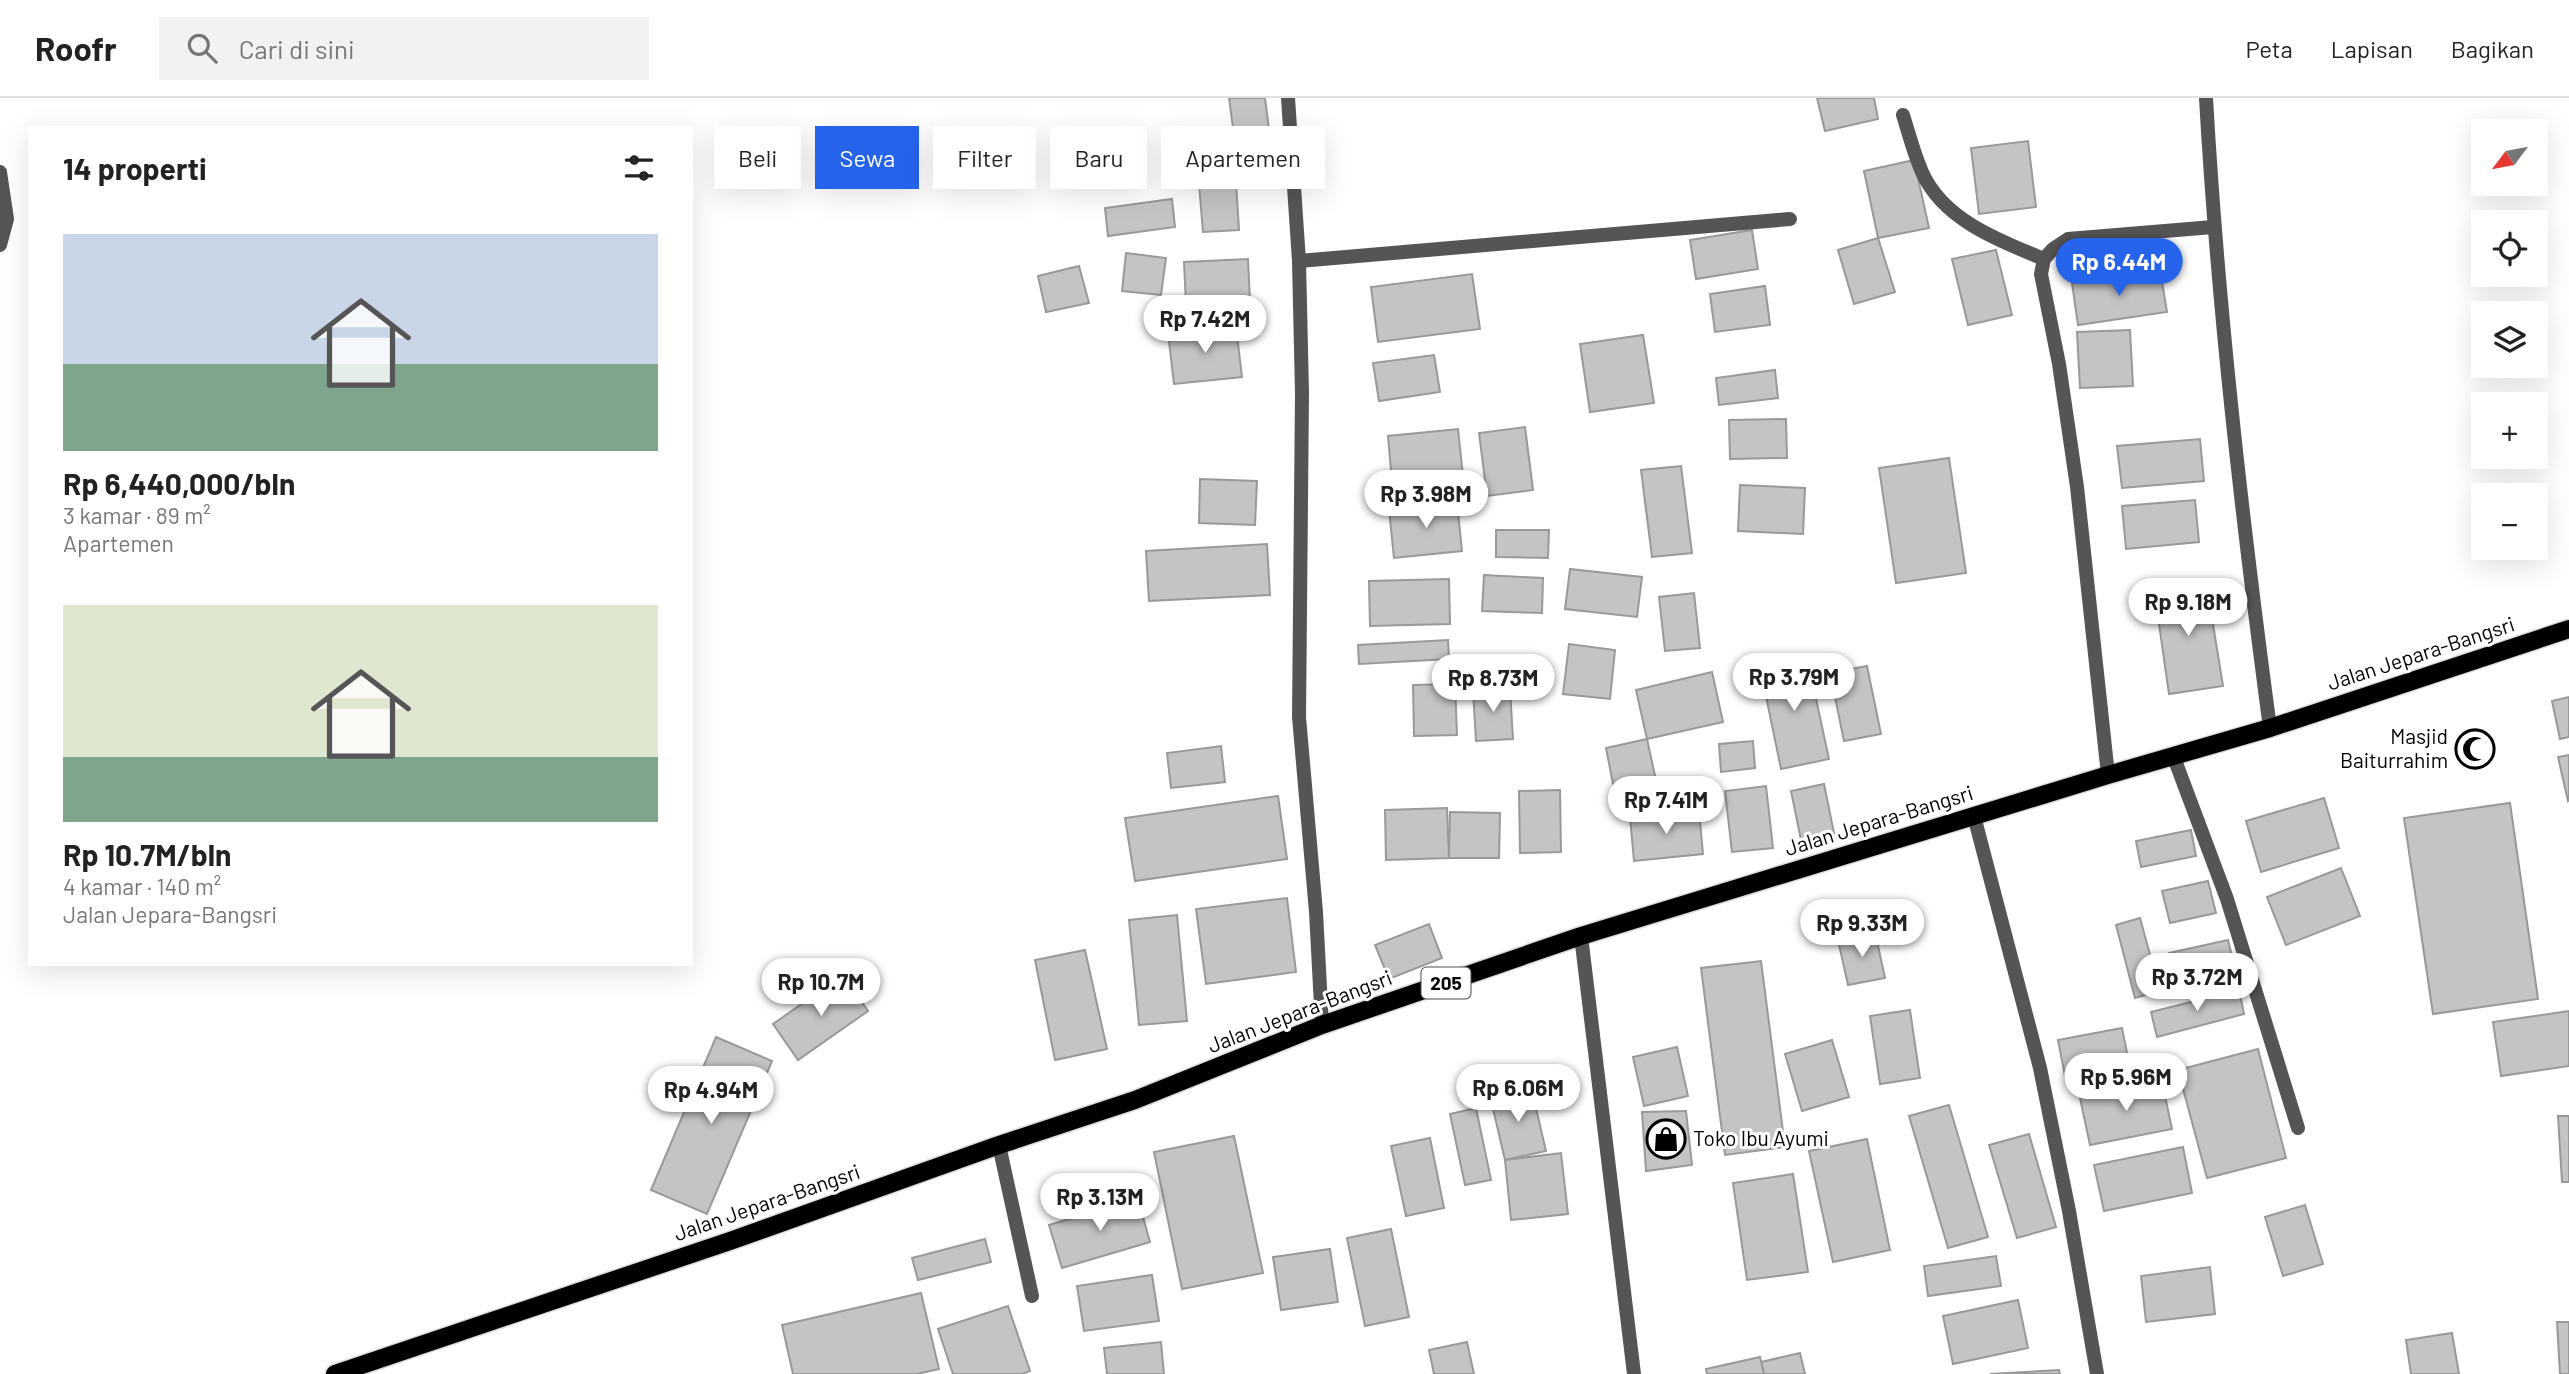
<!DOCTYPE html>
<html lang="id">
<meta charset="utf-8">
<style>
:root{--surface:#fff;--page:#f2f2f2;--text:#222;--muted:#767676;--line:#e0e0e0;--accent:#2563eb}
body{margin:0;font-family:Barlow,sans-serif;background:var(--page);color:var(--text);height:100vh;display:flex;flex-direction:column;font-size:26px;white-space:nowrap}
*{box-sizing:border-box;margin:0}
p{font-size:23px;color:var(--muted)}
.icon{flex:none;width:38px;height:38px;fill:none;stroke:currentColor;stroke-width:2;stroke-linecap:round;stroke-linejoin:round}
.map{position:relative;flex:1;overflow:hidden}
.sheet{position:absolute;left:28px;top:28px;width:665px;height:840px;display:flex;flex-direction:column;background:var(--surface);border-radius:0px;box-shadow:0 7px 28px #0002}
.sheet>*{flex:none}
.banner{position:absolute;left:714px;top:28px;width:665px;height:63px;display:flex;gap:14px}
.needle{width:46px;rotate:238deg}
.controls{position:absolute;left:2471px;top:21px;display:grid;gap:14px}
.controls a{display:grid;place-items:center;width:77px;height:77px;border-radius:0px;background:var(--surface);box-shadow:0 7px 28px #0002;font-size:35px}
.price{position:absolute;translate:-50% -60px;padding:0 16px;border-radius:24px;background:#fff;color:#222;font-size:23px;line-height:46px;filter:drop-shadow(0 2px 4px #0008)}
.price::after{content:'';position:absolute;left:50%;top:42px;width:21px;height:16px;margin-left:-10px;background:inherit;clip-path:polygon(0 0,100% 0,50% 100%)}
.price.current{background:var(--accent);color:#fff}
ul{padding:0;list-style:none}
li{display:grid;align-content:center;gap:14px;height:371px;padding:0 35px}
li span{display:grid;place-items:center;height:217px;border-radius:0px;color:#555}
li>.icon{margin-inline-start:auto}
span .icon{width:126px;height:126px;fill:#fffc;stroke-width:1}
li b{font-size:30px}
h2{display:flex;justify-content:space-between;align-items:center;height:84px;padding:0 35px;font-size:30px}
.pill{padding:0 24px;border-radius:0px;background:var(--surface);box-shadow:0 7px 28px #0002;font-size:24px;line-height:63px}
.pill.current{background:var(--accent);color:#fff}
header{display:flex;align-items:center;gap:42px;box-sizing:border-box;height:98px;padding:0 35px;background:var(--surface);border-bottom:2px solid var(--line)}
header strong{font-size:33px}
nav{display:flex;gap:38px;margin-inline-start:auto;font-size:24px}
.search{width:490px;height:63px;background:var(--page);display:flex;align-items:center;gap:18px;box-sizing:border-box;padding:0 24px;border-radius:0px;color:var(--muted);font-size:26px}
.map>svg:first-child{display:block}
.building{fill:#c4c4c4;stroke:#999;stroke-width:2}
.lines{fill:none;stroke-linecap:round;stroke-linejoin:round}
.primary-casing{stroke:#dbdbdb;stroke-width:21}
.minor{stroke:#555;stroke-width:14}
.tertiary{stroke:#555;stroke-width:14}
.primary{stroke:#000;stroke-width:18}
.labels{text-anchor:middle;stroke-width:6;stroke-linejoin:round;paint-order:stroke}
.shield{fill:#fff;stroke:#4c4c4c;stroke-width:2}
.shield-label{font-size:19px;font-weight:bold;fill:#000}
.street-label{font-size:21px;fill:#000;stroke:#fff}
.poi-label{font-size:21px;fill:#000;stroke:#fff;text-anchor:end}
</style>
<header>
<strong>Roofr</strong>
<div class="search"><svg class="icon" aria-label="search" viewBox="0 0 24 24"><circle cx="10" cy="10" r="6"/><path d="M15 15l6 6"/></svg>Cari di sini</div>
<nav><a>Peta</a><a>Lapisan</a><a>Bagikan</a></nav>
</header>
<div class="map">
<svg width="2569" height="1276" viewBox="0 0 2569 1276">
<rect width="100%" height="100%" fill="#fff"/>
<!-- building -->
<g class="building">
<polygon points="1229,0 1265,0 1273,62 1238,67"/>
<polygon points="1817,0 1874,0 1878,21 1825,33"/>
<polygon points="2028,43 2036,109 1979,116 1971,50"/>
<polygon points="1914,62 1929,130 1878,140 1864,73"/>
<polygon points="1236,84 1239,132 1203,134 1199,86"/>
<polygon points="1172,101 1175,129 1108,138 1105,110"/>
<polygon points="1752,132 1758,171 1696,181 1690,142"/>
<polygon points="1878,140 1895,194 1854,206 1838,152"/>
<polygon points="1996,152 2012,217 1968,227 1952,161"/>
<polygon points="1126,155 1166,160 1161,197 1122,193"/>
<polygon points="1248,161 1250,204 1186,206 1184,164"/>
<polygon points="1079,168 1089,205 1046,214 1038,178"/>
<polygon points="2160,172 2167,214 2078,227 2072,185"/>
<polygon points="1472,176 1480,231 1378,244 1371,189"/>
<polygon points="1765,188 1770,227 1715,234 1710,196"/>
<polygon points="1236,228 1242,279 1174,286 1168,235"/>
<polygon points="2130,232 2133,288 2080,290 2077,234"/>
<polygon points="1643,237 1654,305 1590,314 1580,246"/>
<polygon points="1434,257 1440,294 1379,303 1373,265"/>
<polygon points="1775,272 1778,300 1719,307 1716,280"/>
<polygon points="1786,321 1787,360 1730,361 1729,322"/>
<polygon points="1525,329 1533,392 1487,398 1479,335"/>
<polygon points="1458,331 1463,378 1392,384 1388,338"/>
<polygon points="2200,341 2204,383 2122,390 2117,348"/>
<polygon points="1949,360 1966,475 1896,485 1879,370"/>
<polygon points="1681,368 1692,455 1652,459 1641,372"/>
<polygon points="1200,381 1257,383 1255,427 1199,425"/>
<polygon points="1740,387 1805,390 1803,436 1738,433"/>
<polygon points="2195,402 2199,444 2126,451 2122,408"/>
<polygon points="1457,404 1462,453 1394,460 1389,412"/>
<polygon points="1496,432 1549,432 1548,460 1496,459"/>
<polygon points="1267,446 1270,497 1149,503 1146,453"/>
<polygon points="1570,471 1642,479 1637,519 1565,511"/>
<polygon points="1484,477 1543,480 1542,515 1482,513"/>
<polygon points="1449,481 1450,526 1370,528 1369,483"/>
<polygon points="2206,483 2223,588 2169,596 2154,491"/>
<polygon points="1694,495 1700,550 1665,553 1659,499"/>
<polygon points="1448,542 1449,561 1359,566 1358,547"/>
<polygon points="1569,546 1615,552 1610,601 1563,596"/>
<polygon points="1807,559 1829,661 1781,671 1760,569"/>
<polygon points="1867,568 1881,636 1844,643 1830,575"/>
<polygon points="1712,574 1723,624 1647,641 1636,592"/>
<polygon points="1455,586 1457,637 1414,638 1413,587"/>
<polygon points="1510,590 1513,641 1476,643 1473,592"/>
<polygon points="2569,599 2569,639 2560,641 2552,603"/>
<polygon points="1647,641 1657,687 1615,696 1606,650"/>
<polygon points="1753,643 1755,670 1721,674 1719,646"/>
<polygon points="1221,648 1225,684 1171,690 1167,655"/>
<polygon points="2569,657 2569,702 2568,703 2558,659"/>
<polygon points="1824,686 1834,735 1801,742 1791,693"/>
<polygon points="1766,688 1773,750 1732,754 1725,693"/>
<polygon points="1560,692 1561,754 1520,755 1519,693"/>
<polygon points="1278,698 1287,761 1135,783 1125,720"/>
<polygon points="2324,700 2339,750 2261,774 2246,723"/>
<polygon points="2510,705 2538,901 2433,916 2404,720"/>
<polygon points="1447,710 1449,760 1386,762 1385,712"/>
<polygon points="1699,712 1703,756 1634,763 1630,719"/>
<polygon points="1450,714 1500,715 1499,760 1449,760"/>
<polygon points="2191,732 2196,758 2141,769 2136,743"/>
<polygon points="2341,770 2360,818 2286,847 2267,799"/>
<polygon points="2208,783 2216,815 2170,825 2162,793"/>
<polygon points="1287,800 1296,874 1206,886 1196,811"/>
<polygon points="1177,817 1187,923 1139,927 1129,822"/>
<polygon points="2140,820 2160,893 2135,900 2116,827"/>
<polygon points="1429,826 1442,860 1389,881 1375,847"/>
<polygon points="1875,834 1885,880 1848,887 1838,842"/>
<polygon points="2228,842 2237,879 2178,893 2169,855"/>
<polygon points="1085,852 1107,951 1055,962 1035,862"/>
<polygon points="1761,863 1785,1049 1725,1057 1701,870"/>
<polygon points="843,877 868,913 798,962 773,926"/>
<polygon points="2239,892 2244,916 2157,939 2151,914"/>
<polygon points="1910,912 1920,980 1880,986 1870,918"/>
<polygon points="2569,913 2569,968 2501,978 2493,924"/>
<polygon points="2122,930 2130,970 2066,983 2058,942"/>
<polygon points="716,939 772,963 707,1116 651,1092"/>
<polygon points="1832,942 1849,999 1802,1013 1785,956"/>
<polygon points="1677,949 1688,998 1644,1008 1633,959"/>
<polygon points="2258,951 2286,1060 2207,1080 2178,972"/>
<polygon points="2162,984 2172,1031 2090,1047 2080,1000"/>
<polygon points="1531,989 1546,1053 1505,1062 1490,998"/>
<polygon points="1949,1007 1988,1139 1948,1150 1909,1018"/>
<polygon points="1476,1010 1491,1082 1465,1087 1450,1016"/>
<polygon points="1686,1013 1692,1067 1646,1073 1642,1014"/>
<polygon points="2558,1018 2569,1018 2569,1084 2562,1084"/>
<polygon points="2029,1036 2056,1129 2017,1140 1989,1047"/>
<polygon points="1234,1038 1263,1175 1182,1191 1154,1054"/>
<polygon points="1430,1040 1444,1110 1406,1118 1391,1048"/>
<polygon points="1867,1041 1890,1152 1833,1164 1809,1053"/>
<polygon points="2183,1049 2192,1095 2104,1113 2094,1067"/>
<polygon points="1561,1055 1568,1116 1511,1122 1505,1062"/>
<polygon points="1793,1076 1808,1174 1747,1182 1733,1085"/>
<polygon points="1138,1101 1150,1144 1062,1170 1049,1127"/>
<polygon points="2305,1107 2323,1166 2283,1178 2265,1119"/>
<polygon points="1391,1131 1409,1219 1365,1228 1347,1140"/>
<polygon points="985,1141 991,1164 918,1182 912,1160"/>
<polygon points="1330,1151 1338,1204 1281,1212 1273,1159"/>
<polygon points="1996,1158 2001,1188 1928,1198 1924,1168"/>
<polygon points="2210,1169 2215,1216 2146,1224 2141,1178"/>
<polygon points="1152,1177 1159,1223 1084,1233 1077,1188"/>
<polygon points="921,1195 939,1271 917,1276 793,1276 782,1227"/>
<polygon points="2018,1202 2028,1250 1953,1266 1943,1218"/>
<polygon points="1008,1208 1030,1273 1022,1276 953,1276 938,1231"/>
<polygon points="2557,1224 2569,1224 2569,1276 2560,1276"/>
<polygon points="2452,1235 2459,1276 2411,1276 2406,1242"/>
<polygon points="1161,1244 1164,1276 1107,1276 1104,1250"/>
<polygon points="1467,1244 1474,1276 1434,1276 1429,1252"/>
<polygon points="1800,1255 1805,1276 1764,1276 1761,1264"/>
<polygon points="1760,1259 1764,1276 1707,1276 1706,1271"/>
<polygon points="2059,1272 2060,1276 1990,1276"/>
</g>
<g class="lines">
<!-- primary casing -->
<g class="primary-casing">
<polyline id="primary" points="335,1276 730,1143 999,1047 1135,1002 1322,927 1581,838 2108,677 2270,630 2569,531"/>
</g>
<!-- minor -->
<g class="minor">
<polyline points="1288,0 1299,163 1302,295 1299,619 1316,814 1322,927"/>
<path d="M2206,0C2218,211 2242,420 2270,630"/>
<path d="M1903,17C1909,36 1914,56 1922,74C1943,122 2000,143 2044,161"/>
<polyline points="0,74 7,121 0,147"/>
<polyline points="1299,163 1790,121"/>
<polyline points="2173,657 2227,801 2298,1030"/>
<polyline points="2108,677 2077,389 2059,266 2041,176 2044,161 2053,151 2068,141 2213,129"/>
<polyline points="1974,718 2040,970 2069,1113 2097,1276"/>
<polyline points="999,1047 1032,1198"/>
</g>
<!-- tertiary -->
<polyline class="tertiary" points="1581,838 1634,1276"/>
<!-- primary -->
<use href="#primary" class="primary"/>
</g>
<!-- icons -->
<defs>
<g id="mosque-ring" transform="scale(2.0125)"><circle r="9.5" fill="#fff" stroke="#000" stroke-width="1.5"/><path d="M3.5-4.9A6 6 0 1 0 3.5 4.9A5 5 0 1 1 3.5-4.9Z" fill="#000"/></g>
<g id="shop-ring" transform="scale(2.0125)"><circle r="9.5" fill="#fff" stroke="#000" stroke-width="1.5"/><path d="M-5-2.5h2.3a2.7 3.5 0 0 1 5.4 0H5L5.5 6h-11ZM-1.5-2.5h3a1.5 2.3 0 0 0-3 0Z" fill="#000"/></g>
</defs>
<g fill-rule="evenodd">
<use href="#mosque-ring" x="2475" y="651"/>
<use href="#shop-ring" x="1666" y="1041"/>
</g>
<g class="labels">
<!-- shield labels -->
<rect class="shield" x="1421.5" y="869.5" width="49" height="31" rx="5"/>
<g class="shield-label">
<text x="1446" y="892">205</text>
</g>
<!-- street labels -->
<g class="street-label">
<text transform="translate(2421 556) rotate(-18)" y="7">Jalan Jepara-Bangsri</text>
<text transform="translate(1879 723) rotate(-17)" y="7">Jalan Jepara-Bangsri</text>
<text transform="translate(1300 914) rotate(-21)" y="7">Jalan Jepara-Bangsri</text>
<text transform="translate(767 1105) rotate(-19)" y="7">Jalan Jepara-Bangsri</text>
</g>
<!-- poi labels -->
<g class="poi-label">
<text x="2448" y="646">Masjid<tspan x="2448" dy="24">Baiturrahim</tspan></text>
<text x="1693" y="1048" text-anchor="start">Toko Ibu Ayumi</text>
</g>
</g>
</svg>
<div class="controls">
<a><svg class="needle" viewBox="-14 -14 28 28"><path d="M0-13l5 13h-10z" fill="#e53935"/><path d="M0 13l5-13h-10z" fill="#767676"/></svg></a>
<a><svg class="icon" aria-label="locate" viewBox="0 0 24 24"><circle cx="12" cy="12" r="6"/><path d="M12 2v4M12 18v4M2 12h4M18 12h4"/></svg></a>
<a><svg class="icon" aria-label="layers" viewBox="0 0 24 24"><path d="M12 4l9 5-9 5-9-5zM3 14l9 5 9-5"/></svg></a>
<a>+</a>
<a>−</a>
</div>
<b class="price current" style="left:2119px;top:200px">Rp 6.44M</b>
<b class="price" style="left:1205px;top:257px">Rp 7.42M</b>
<b class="price" style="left:1426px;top:432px">Rp 3.98M</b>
<b class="price" style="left:2188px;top:540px">Rp 9.18M</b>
<b class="price" style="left:1794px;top:615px">Rp 3.79M</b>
<b class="price" style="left:1493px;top:616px">Rp 8.73M</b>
<b class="price" style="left:1666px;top:738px">Rp 7.41M</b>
<b class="price" style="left:1862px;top:861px">Rp 9.33M</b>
<b class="price" style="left:2197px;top:915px">Rp 3.72M</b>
<b class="price" style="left:821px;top:920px">Rp 10.7M</b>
<b class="price" style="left:2126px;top:1015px">Rp 5.96M</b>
<b class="price" style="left:1518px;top:1026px">Rp 6.06M</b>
<b class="price" style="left:711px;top:1028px">Rp 4.94M</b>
<b class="price" style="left:1100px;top:1135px">Rp 3.13M</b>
<div class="banner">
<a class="pill">Beli</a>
<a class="pill current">Sewa</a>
<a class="pill">Filter</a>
<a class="pill">Baru</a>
<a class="pill">Apartemen</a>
</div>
<section class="sheet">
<h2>14 properti<svg class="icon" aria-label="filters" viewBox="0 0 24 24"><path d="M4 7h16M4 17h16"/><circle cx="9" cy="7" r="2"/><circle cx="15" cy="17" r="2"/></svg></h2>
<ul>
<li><span style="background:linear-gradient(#c9d6e8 60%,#7fa58c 0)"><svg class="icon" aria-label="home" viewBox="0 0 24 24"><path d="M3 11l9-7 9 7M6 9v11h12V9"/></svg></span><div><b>Rp 6,440,000/bln</b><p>3 kamar · 89 m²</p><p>Apartemen</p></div></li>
<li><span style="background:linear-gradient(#dfe7d0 70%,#7fa58c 0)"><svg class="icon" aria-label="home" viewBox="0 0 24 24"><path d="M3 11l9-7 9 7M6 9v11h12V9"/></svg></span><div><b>Rp 10.7M/bln</b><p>4 kamar · 140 m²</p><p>Jalan Jepara-Bangsri</p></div></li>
</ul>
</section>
</div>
